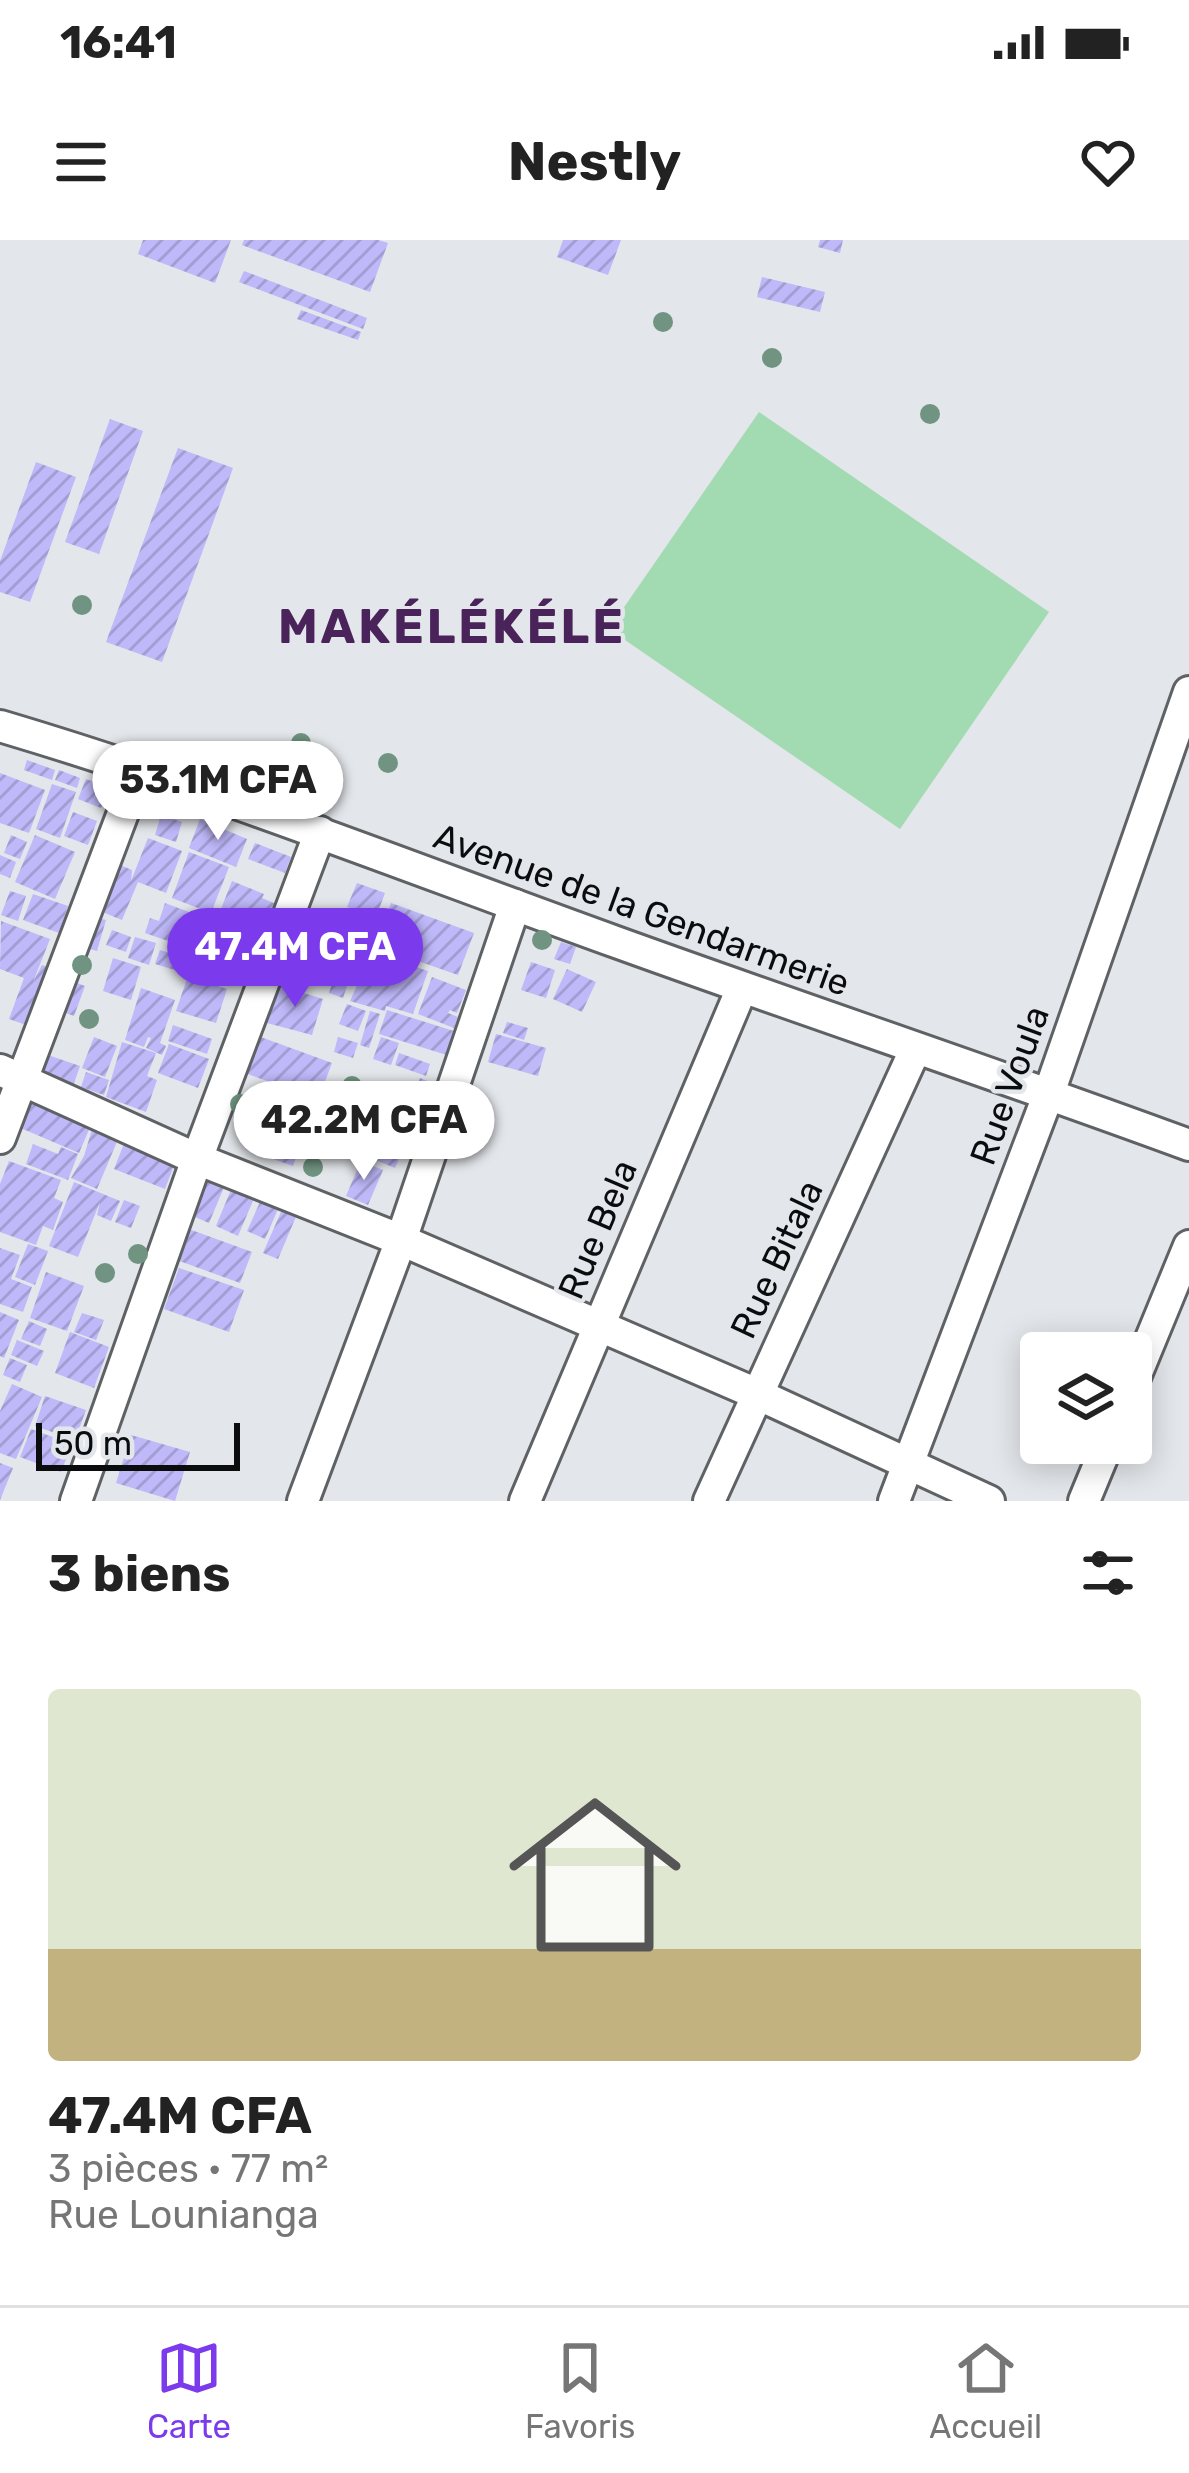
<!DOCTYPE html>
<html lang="fr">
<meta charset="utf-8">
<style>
:root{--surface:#fff;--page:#f2f2f2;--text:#222;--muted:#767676;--line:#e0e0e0;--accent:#7c3aed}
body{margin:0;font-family:Rubik,sans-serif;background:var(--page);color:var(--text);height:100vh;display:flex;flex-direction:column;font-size:45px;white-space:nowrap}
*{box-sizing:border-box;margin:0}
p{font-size:39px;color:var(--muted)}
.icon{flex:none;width:66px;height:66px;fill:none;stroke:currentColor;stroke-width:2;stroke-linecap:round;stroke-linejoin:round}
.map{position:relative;height:1261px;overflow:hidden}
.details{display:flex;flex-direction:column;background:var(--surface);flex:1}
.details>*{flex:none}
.buttons{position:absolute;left:1020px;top:1092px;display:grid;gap:24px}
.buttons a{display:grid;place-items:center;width:132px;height:132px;border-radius:12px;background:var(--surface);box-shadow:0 6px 30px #0003;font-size:60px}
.scale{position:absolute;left:36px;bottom:30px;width:204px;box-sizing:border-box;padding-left:12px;border:6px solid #0b0c0d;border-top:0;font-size:33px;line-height:42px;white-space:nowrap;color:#0b0c0d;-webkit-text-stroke:9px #e3e6ea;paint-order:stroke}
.price{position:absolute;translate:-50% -102px;padding:0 27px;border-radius:42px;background:#fff;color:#222;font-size:39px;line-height:78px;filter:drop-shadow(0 3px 6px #0008)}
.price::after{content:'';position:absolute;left:50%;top:72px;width:36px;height:27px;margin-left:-18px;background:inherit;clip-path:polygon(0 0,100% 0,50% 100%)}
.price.selected{background:var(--accent);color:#fff}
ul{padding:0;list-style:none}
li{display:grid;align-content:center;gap:24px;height:636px;padding:0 48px}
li+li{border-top:3px solid var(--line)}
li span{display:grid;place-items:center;height:372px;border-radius:12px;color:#555}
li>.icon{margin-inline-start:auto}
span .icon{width:216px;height:216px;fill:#fffc;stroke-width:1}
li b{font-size:51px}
h2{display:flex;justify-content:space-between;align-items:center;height:144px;padding:0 48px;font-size:51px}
.status{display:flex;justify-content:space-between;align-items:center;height:84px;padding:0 60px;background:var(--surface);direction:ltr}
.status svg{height:33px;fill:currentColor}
header{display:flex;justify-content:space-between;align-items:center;height:156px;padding:0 48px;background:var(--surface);font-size:54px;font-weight:700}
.tab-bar{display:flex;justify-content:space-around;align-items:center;height:168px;border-top:3px solid var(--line);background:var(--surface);font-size:33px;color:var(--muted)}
.tab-bar a{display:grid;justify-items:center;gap:6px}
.tab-bar .selected{color:var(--accent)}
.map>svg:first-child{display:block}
.pitch{fill:#a2dab1}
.building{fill:url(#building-hatch)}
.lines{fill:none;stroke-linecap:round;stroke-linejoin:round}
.minor-casing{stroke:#5f6265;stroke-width:36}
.minor{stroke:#fff;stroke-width:30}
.tree{fill:#709481}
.labels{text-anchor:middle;stroke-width:9;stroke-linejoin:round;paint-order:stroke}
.street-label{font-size:36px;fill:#0b0c0d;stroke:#e3e6ea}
.district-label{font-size:48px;font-weight:bold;letter-spacing:3px;fill:#49235a;stroke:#e3e6ea}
</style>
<div class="status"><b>16:41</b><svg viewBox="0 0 49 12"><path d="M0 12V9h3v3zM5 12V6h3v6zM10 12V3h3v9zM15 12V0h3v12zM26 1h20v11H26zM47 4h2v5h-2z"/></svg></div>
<header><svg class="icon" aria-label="menu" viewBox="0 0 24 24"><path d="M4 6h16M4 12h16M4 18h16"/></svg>Nestly<svg class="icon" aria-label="heart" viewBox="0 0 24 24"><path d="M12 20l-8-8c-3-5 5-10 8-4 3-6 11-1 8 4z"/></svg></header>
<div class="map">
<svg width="1189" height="1261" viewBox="0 0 1189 1261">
<defs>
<pattern id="building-hatch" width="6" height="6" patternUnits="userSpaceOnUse" patternTransform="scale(3)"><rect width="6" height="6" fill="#bfb8f9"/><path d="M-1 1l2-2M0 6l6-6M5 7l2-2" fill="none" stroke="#a39dd4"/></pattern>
</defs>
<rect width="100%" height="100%" fill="#e3e6ea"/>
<!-- pitch -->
<polygon class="pitch" points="759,172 1049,372 900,589 609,389"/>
<!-- building -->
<g class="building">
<polygon points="143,0 231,0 215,43 138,14"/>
<polygon points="244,0 378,0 388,3 370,52 242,5"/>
<polygon points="563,0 621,0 608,35 557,17"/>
<polygon points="820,0 843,0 840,13 818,7"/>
<polygon points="244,31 367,78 363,89 239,42"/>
<polygon points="762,37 825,52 820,72 757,57"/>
<polygon points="301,70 361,92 358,100 297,79"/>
<polygon points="110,179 143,191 99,314 65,302"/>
<polygon points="178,208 233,228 162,422 106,402"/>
<polygon points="36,222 76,237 30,362 0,352 0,321"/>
<polygon points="27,520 55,530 52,540 24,530"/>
<polygon points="59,530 80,538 77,548 55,540"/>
<polygon points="0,533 45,550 29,593 0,583"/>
<polygon points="86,539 109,547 101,568 78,559"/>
<polygon points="52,544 76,552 60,598 36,589"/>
<polygon points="73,572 97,581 88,605 64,596"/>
<polygon points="161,575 182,582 176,602 155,595"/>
<polygon points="200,579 247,599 236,627 189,608"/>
<polygon points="11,595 27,602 20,619 4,613"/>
<polygon points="35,595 75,612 55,659 15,642"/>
<polygon points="148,598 182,611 166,653 138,642 122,680 100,671 118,624 132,630 131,641"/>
<polygon points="255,603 291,617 285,633 248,619"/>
<polygon points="189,612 229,627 211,673 172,658"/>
<polygon points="0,615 16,622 10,638 0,634"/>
<polygon points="232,641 264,654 262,658 276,664 265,693 219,674"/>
<polygon points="357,643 385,653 376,677 347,667"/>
<polygon points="10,651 26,656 18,681 1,675"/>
<polygon points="33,654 68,666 59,693 23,680"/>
<polygon points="165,663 202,677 191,709 145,693 150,678 159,681"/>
<polygon points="391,663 474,693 458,735 375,706"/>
<polygon points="92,676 106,680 97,711 83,707"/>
<polygon points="347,677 373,688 361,721 334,711"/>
<polygon points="1,681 50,699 33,742 42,725 56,730 35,788 9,779 24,738 0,729"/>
<polygon points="112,690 131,697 126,712 106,705"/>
<polygon points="135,697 156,703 149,725 128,718"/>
<polygon points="561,702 576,707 570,724 554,719"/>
<polygon points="160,710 190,719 185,733 155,724"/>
<polygon points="372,712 428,731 413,774 386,766 385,771 350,761"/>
<polygon points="113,718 141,727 131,760 103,751"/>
<polygon points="531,722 555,730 546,758 521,750"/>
<polygon points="567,729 596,742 582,772 553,759"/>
<polygon points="188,736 227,749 216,783 176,771"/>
<polygon points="432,737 466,750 457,773 450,770 448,773 458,777 454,788 418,774"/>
<polygon points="334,738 348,743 343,758 329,753"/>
<polygon points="69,740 85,746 74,776 58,770"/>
<polygon points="278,745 323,759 312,795 267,783"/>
<polygon points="141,748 175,760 160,803 166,806 162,815 146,808 151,798 148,797 144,807 125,800"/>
<polygon points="347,764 366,771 358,791 339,784"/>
<polygon points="387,770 457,792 450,816 379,794"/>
<polygon points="370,771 380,774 369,808 360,805"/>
<polygon points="507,782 528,788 524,800 503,793"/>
<polygon points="173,785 212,799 207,814 168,801"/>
<polygon points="496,794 546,808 538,836 488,822"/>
<polygon points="258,796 332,823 318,860 245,833"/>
<polygon points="94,797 117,806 105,837 82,828"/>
<polygon points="338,797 358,803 353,818 334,812"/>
<polygon points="381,797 399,803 391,825 373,819"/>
<polygon points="122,802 156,813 147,836 157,840 146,872 106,857"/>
<polygon points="169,804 209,819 198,848 158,833"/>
<polygon points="399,813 430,824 426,836 395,825"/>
<polygon points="45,814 80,826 73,846 38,833"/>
<polygon points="86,832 109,840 104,855 81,847"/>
<polygon points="420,838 435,844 431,857 415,852"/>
<polygon points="31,851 94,878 79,913 16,886"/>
<polygon points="380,851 418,865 409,891 370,877"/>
<polygon points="272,859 312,873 293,926 253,912"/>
<polygon points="323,862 352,872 338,909 310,899"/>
<polygon points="356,876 408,897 395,928 344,907"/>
<polygon points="93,886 119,897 97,949 71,938 84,916"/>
<polygon points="127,896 178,915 165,949 114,929"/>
<polygon points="33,904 58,914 61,907 78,914 68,940 26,924"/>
<polygon points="9,921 61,940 54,958 63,962 53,990 43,986 36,1005 0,992 0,944"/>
<polygon points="361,921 383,930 368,965 346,956"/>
<polygon points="204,936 225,945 209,983 188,974"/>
<polygon points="235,940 258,949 238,996 216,986"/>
<polygon points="74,942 120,961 111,981 97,975 100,962 78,1017 49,1006"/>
<polygon points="264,953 282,960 265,999 247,991"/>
<polygon points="124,960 140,966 131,988 115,982"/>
<polygon points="284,965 298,972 278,1019 263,1013"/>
<polygon points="186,988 252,1012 240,1043 174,1019"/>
<polygon points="28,1004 48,1011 35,1045 15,1037"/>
<polygon points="0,1008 20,1015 11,1039 32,1047 23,1072 0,1064"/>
<polygon points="179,1028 244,1050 229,1092 164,1069"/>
<polygon points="46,1032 84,1046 67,1091 30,1078"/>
<polygon points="0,1072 19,1080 4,1118 0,1116"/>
<polygon points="82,1073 104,1080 96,1100 74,1092"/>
<polygon points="29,1081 47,1089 40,1106 21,1099"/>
<polygon points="70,1092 109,1107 94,1148 55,1133"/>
<polygon points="17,1100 44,1111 37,1126 11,1115"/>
<polygon points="10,1118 27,1125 20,1142 3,1135"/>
<polygon points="12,1144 42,1157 16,1219 0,1213 0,1171"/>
<polygon points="45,1156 86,1170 75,1200 35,1186"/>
<polygon points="31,1189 72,1204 61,1232 20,1217"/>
<polygon points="131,1195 190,1212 175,1261 116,1243"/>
<polygon points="0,1223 13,1228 0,1260"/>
</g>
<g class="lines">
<!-- minor casing -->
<g class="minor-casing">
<g id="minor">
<path d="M0,486C209,548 411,628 616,702C807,771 999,835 1189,905"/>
<polyline points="0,830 197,919 401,1000 757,1154 989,1261"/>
<polyline points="0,898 140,528"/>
<polyline points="1131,1147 1189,1006"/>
<polyline points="76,1261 197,919 320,592"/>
<polyline points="303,1261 401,1000 515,665"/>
<polyline points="525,1261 742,748"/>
<polyline points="709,1261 915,810"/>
<polyline points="894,1261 1049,853 1189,452"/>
<polyline points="1084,1261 1108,1203"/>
</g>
</g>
<!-- minor -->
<use href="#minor" class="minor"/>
</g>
<!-- trees -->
<g class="tree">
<circle cx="663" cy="82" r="10"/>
<circle cx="772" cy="118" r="10"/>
<circle cx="930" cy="174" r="10"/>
<circle cx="82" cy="365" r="10"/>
<circle cx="301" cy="503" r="10"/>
<circle cx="388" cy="523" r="10"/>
<circle cx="542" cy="700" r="10"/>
<circle cx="222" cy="713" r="10"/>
<circle cx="298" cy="722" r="10"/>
<circle cx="82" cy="725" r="10"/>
<circle cx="89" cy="779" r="10"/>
<circle cx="352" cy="846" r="10"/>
<circle cx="240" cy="864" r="10"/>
<circle cx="313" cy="927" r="10"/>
<circle cx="138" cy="1014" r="10"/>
<circle cx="105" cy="1033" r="10"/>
</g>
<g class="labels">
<!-- street labels -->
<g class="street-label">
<text transform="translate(642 669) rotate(20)" y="13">Avenue de la Gendarmerie</text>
<text transform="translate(1009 845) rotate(-70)" y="13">Rue Voula</text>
<text transform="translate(597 989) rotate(-67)" y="13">Rue Bela</text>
<text transform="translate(776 1019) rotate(-65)" y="13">Rue Bitala</text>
</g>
<!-- district labels -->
<g class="district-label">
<text x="452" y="403">MAKÉLÉKÉLÉ</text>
</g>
</g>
</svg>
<div class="buttons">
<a><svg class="icon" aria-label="layers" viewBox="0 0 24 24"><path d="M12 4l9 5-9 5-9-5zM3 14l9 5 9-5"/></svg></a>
</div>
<div class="scale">50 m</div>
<b class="price" style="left:218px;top:603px">53.1M CFA</b>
<b class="price selected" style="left:295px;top:770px">47.4M CFA</b>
<b class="price" style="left:364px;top:943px">42.2M CFA</b>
</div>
<section class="details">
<h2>3 biens<svg class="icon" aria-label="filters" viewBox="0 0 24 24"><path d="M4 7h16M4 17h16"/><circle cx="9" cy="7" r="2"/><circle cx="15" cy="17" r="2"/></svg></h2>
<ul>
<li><span style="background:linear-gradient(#dfe7d0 70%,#c2b280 0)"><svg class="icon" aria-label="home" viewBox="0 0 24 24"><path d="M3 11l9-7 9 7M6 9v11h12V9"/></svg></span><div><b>47.4M CFA</b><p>3 pièces · 77 m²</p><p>Rue Lounianga</p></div></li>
</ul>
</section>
<nav class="tab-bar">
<a class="selected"><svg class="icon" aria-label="map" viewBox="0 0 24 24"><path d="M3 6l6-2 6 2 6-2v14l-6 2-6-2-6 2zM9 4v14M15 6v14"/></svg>Carte</a>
<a><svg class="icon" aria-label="saved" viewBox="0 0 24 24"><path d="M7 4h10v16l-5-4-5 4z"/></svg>Favoris</a>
<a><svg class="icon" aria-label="home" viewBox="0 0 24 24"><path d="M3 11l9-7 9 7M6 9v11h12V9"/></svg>Accueil</a>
</nav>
